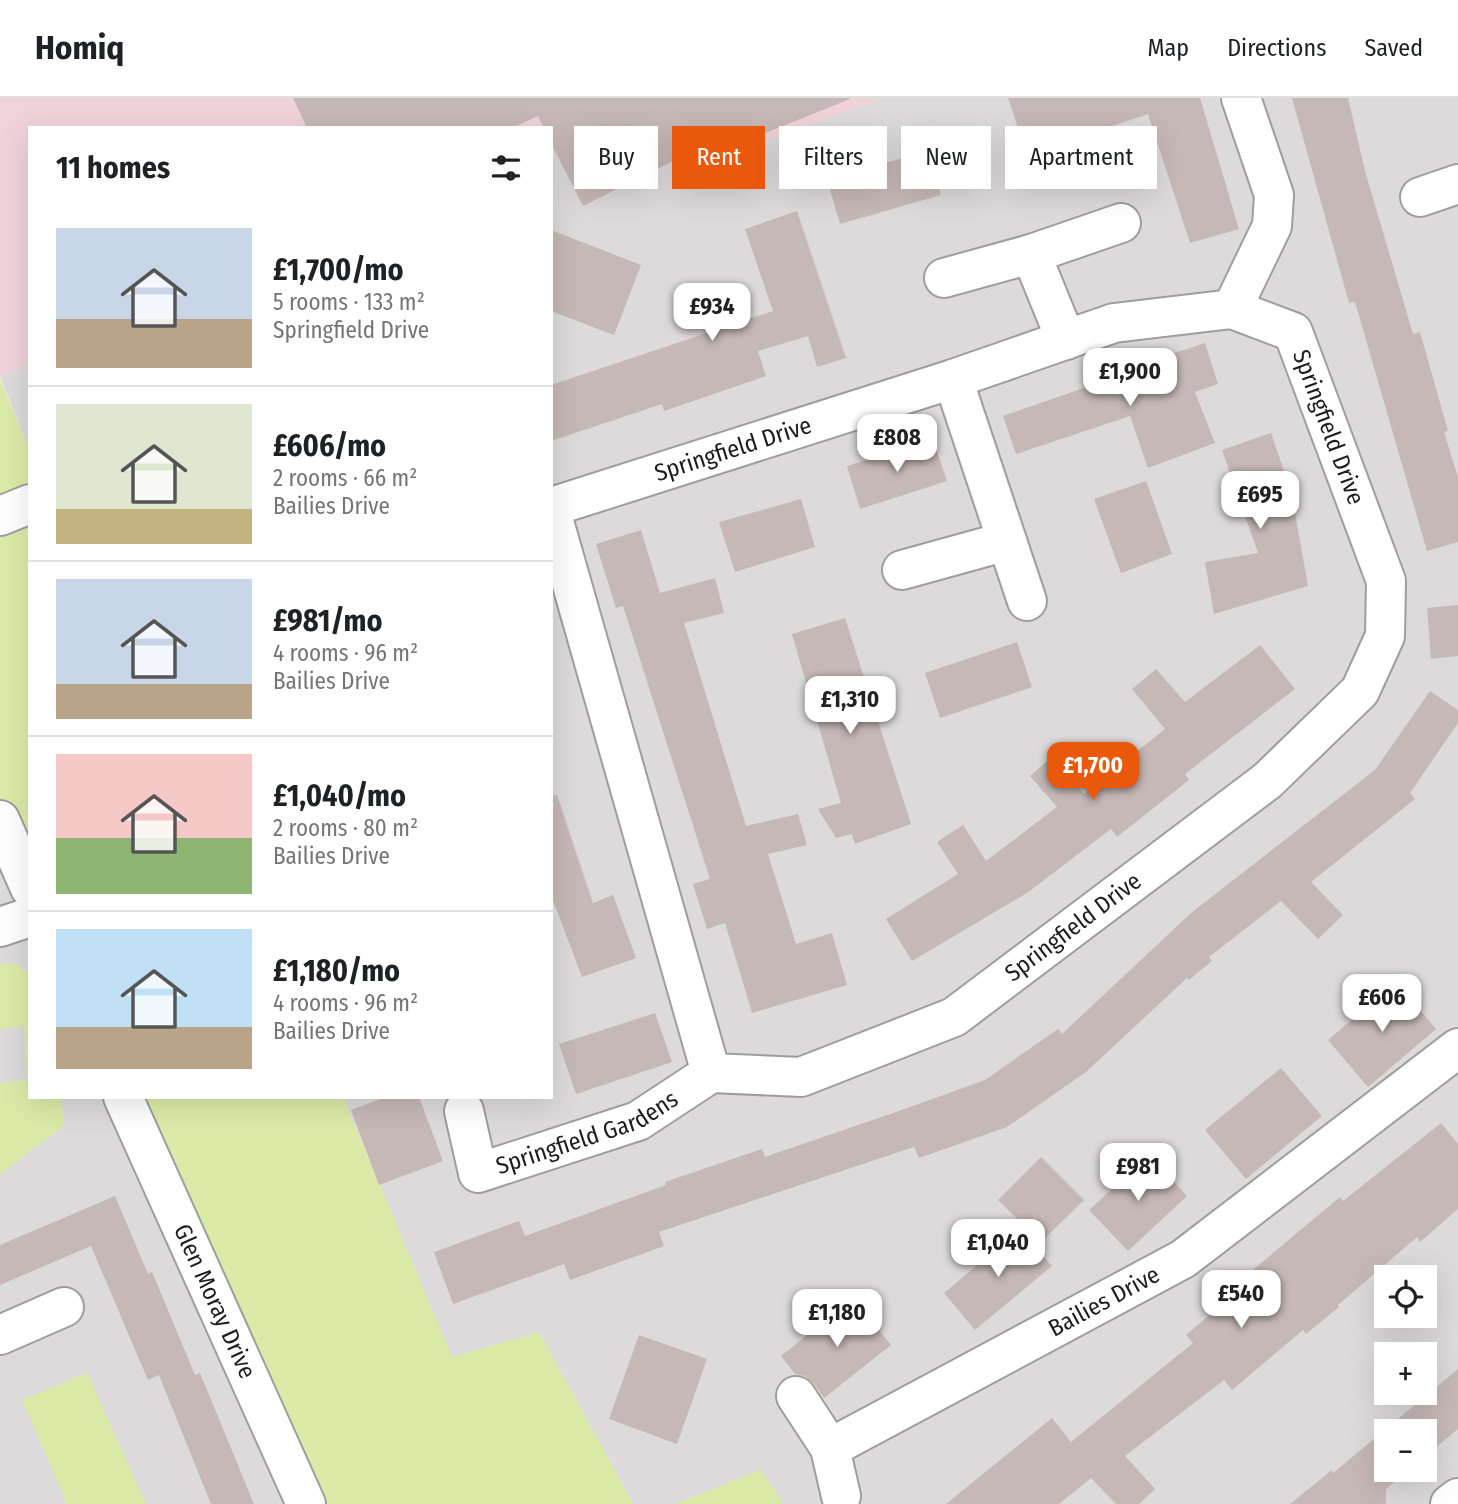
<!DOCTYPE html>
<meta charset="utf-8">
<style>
:root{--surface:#fff;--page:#f2f2f2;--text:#202124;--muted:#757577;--line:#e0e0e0;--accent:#ea580c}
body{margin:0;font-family:"Fira Sans Condensed",sans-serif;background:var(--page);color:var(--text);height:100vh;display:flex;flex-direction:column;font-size:26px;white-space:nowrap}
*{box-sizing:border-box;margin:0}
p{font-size:23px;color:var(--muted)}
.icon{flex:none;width:38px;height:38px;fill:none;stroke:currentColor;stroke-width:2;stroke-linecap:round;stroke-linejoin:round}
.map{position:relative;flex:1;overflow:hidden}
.details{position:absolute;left:28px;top:28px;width:525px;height:973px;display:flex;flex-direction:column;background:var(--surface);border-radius:0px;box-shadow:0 7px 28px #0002}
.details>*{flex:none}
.top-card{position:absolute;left:574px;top:28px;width:665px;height:63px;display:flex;gap:14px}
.buttons{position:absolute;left:1374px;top:1167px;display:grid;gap:14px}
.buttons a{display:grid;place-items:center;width:63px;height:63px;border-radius:0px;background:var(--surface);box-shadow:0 7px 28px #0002;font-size:35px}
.price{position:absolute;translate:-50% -60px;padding:0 16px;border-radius:14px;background:#fff;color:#222;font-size:23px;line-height:46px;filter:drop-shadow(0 2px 4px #0008)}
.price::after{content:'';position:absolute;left:50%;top:42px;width:21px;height:16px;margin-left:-10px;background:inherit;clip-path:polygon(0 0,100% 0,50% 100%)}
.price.active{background:var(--accent);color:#fff}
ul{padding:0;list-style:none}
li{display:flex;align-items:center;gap:21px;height:175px;padding:0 28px}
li+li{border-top:2px solid var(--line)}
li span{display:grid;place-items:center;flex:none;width:196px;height:140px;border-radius:0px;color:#555}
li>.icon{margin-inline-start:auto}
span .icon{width:84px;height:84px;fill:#fffc;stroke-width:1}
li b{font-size:30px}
h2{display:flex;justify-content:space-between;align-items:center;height:84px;padding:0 28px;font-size:30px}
.pill{padding:0 24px;border-radius:0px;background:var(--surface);box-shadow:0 7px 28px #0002;font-size:24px;line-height:63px}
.pill.active{background:var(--accent);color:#fff}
header{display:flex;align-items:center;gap:42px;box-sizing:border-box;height:98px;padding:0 35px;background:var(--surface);border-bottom:2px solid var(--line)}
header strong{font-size:33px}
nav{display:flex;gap:38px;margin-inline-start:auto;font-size:24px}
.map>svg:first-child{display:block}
.residential{fill:#dcdadb;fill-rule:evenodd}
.commercial{fill:#f0d2da}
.grass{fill:#dceaa8}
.building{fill:#c6b8b7}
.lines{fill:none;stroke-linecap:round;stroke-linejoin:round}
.minor-casing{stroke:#9e9e9e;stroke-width:42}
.minor{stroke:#fff;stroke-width:38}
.labels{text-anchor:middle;stroke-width:5;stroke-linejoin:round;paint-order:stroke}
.street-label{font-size:24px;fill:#1d1d1d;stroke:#fff}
</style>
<header>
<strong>Homiq</strong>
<nav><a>Map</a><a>Directions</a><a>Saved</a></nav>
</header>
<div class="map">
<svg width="1458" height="1406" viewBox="0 0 1458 1406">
<rect width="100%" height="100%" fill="#efe7e3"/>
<!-- residential -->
<g class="residential">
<path d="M606,0H647L677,76L882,0H1458V1406H783L761,1373L675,1406H633L539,1234L452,1260L343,999H551V30H541ZM1386,1180H1424V1218H1386ZM1386,1256H1424V1295H1386ZM1386,1334H1424V1372H1386Z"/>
<polygon points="30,265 30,353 0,278"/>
<polygon points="0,722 30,790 30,999 123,999 306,1406 0,1406"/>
</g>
<!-- commercial -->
<g class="commercial">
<polygon points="0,0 606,0 541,30 30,30 30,265 0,278"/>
<polygon points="647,0 882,0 677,76"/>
</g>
<!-- grass -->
<g class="grass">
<polygon points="0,282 30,353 30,790 0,722"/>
<polygon points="0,866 18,866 30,877 30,999 61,999 64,1027 0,1076 0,985 27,982 24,928 0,931"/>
<polygon points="123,999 343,999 452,1259 539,1234 633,1406 306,1406"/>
<polygon points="87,1275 146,1406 67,1406 22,1302"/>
<polygon points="761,1372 783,1406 675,1406"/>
</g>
<!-- building -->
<g class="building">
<polygon points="293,0 850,0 850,1 693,64 689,55 583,108 551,45 551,30 544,30 538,18 512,30 307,30"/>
<polygon points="1008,0 1200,0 1239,131 1190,145 1148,16 1027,57"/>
<polygon points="1292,0 1348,0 1365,73 1413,236 1420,234 1448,333 1444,334 1458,379 1458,444 1427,453 1355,204 1349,205"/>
<polygon points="928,53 941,97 840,126 827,81"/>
<polygon points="797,113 846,260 817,269 808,238 758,253 766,278 664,313 662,306 551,343 551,287 773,213 745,131"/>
<polygon points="551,132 641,167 614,237 551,213"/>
<polygon points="1205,245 1218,286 1195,294 1215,345 1148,370 1130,318 1016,356 1003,318 1133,273 1132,269"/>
<polygon points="1271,335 1291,393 1308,488 1214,516 1205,464 1258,455 1222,352"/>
<polygon points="933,342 947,383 860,411 847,368"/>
<polygon points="1146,383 1172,456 1121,475 1094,401"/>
<polygon points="801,401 815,449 735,474 719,424"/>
<polygon points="641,432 660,495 715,480 724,515 684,525 746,728 798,716 807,747 768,756 796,846 832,835 847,887 752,915 725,825 707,831 693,786 710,781 623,508 616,510 596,446"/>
<polygon points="1458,507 1458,558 1431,561 1427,510"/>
<polygon points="845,520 911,726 855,746 852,736 836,740 818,711 841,705 792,536"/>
<polygon points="1017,544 1032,589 940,620 925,575"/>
<polygon points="1260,547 1295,591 1185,676 1189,682 1117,739 1111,731 1027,795 912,863 886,821 958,776 937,744 963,727 986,763 1057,709 1030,678 1052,659 1084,696 1165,631 1132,591 1156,571 1185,604"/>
<polygon points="1430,593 1458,612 1458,625 1410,695 1415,701 1311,784 1343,817 1318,841 1281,803 1209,859 1212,863 1189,882 1187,880 1086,974 1007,1029 919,1060 914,1049 659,1134 664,1148 570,1182 564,1166 453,1206 434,1154 519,1123 525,1138 666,1087 665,1084 762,1051 765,1059 899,1013 985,982 1058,931 1062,936 1191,815 1375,672"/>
<polygon points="557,697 593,805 613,797 636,860 582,879 551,797 551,698"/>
<polygon points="1396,884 1436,931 1368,989 1328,942"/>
<polygon points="655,915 672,964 576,996 559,946"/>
<polygon points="1281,970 1322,1018 1246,1081 1205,1032"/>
<polygon points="386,999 419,999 443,1063 379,1087 351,1012"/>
<polygon points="1441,1025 1458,1046 1458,1111 1420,1144 1417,1139 1338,1207 1339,1209 1306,1236 1303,1232 1232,1292 1224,1282 1125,1358 1155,1391 1139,1406 1116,1406 1091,1380 1059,1406 946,1406 1052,1320 1071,1344 1193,1245 1186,1237 1258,1176 1254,1171 1340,1099 1343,1103"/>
<polygon points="1149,1057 1187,1098 1128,1153 1089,1112"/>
<polygon points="1041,1059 1084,1102 1041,1144 998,1102"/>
<polygon points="115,1098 148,1176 152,1174 195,1277 200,1275 254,1406 211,1406 159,1277 148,1282 91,1148 0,1187 0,1147"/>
<polygon points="1020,1131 1052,1168 975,1232 944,1195"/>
<polygon points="853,1200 891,1247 824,1300 814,1286 805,1278 795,1276 781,1258"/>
<polygon points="639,1237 707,1261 677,1346 609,1321"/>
<polygon points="1458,1271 1458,1331 1424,1359 1424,1334 1386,1334 1386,1372 1409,1372 1386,1391 1386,1406 1290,1406 1332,1372 1333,1375"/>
</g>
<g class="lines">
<!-- minor casing -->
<g class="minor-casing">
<g id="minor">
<polyline points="1420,99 1458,86"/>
<polyline points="1031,156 1121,125"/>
<polyline points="944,180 1031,156 1066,242"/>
<polyline points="1232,211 1272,128 1274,97 1241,0"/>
<polyline points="953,281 1027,503"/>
<path id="s1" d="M551,409L953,281L1114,225L1232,211L1293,234L1386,483L1385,538L1360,593L1267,683L954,919L801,979L711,975L551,413"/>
<polyline points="0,418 30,406"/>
<polyline points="902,472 1007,443"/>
<polyline points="0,722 30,790"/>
<polyline points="0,829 30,819"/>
<path id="s2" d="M123,999L306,1406"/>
<path id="s3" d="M464,1013L478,1075L638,1023L711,975"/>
<polyline points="0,1237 64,1209"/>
<polyline points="796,1298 830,1350"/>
<path id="s4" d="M841,1398L830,1350L1183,1161L1458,950"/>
<polyline points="1450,1406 1458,1400"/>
</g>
</g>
<!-- minor -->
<use href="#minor" class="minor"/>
</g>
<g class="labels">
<!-- street labels -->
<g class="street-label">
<text dy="8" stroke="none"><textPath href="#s1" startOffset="878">Springfield Drive</textPath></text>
<text dy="8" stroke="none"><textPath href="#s1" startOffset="191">Springfield Drive</textPath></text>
<text transform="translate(1073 829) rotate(-37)" y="8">Springfield Drive</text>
<text dy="8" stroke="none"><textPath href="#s3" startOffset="180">Springfield Gardens</textPath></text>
<text dy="8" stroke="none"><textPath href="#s2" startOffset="224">Glen Moray Drive</textPath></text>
<text dy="8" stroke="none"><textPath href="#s4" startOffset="360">Bailies Drive</textPath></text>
</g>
</g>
</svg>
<div class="buttons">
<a><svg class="icon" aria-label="locate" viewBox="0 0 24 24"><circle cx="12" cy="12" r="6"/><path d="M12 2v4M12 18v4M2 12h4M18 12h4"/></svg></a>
<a>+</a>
<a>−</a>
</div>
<b class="price" style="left:712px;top:245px">£934</b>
<b class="price" style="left:1130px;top:310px">£1,900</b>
<b class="price" style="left:897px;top:376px">£808</b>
<b class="price" style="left:1260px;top:433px">£695</b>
<b class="price" style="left:850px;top:638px">£1,310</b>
<b class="price active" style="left:1093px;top:704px">£1,700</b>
<b class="price" style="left:1382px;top:936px">£606</b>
<b class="price" style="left:1138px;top:1105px">£981</b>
<b class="price" style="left:998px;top:1181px">£1,040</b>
<b class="price" style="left:1241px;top:1232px">£540</b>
<b class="price" style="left:837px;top:1251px">£1,180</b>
<div class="top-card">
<a class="pill">Buy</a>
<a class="pill active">Rent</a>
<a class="pill">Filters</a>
<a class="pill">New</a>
<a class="pill">Apartment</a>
</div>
<section class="details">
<h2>11 homes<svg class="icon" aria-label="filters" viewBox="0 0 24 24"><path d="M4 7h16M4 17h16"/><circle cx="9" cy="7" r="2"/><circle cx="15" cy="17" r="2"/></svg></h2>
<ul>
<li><span style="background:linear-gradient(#c9d6e8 65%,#b9a48a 0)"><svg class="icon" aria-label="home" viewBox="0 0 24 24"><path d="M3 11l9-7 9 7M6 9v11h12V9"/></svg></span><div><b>£1,700/mo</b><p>5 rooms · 133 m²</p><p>Springfield Drive</p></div></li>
<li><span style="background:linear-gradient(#dfe7d0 75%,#c2b280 0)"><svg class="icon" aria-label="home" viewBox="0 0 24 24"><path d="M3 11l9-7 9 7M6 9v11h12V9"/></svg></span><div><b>£606/mo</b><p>2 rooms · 66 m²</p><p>Bailies Drive</p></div></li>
<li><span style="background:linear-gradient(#c9d6e8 75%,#b9a48a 0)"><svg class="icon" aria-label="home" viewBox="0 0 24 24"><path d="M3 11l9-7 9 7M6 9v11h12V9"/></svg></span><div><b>£981/mo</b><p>4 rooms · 96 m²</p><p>Bailies Drive</p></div></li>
<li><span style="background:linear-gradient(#f6c9c9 60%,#8fb573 0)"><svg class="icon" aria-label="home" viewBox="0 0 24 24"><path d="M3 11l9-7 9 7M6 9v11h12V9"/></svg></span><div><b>£1,040/mo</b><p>2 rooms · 80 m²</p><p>Bailies Drive</p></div></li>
<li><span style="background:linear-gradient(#bfe0f5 70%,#b9a48a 0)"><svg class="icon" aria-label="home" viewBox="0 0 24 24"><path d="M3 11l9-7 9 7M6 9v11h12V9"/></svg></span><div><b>£1,180/mo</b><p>4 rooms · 96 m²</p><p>Bailies Drive</p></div></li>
</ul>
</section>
</div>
